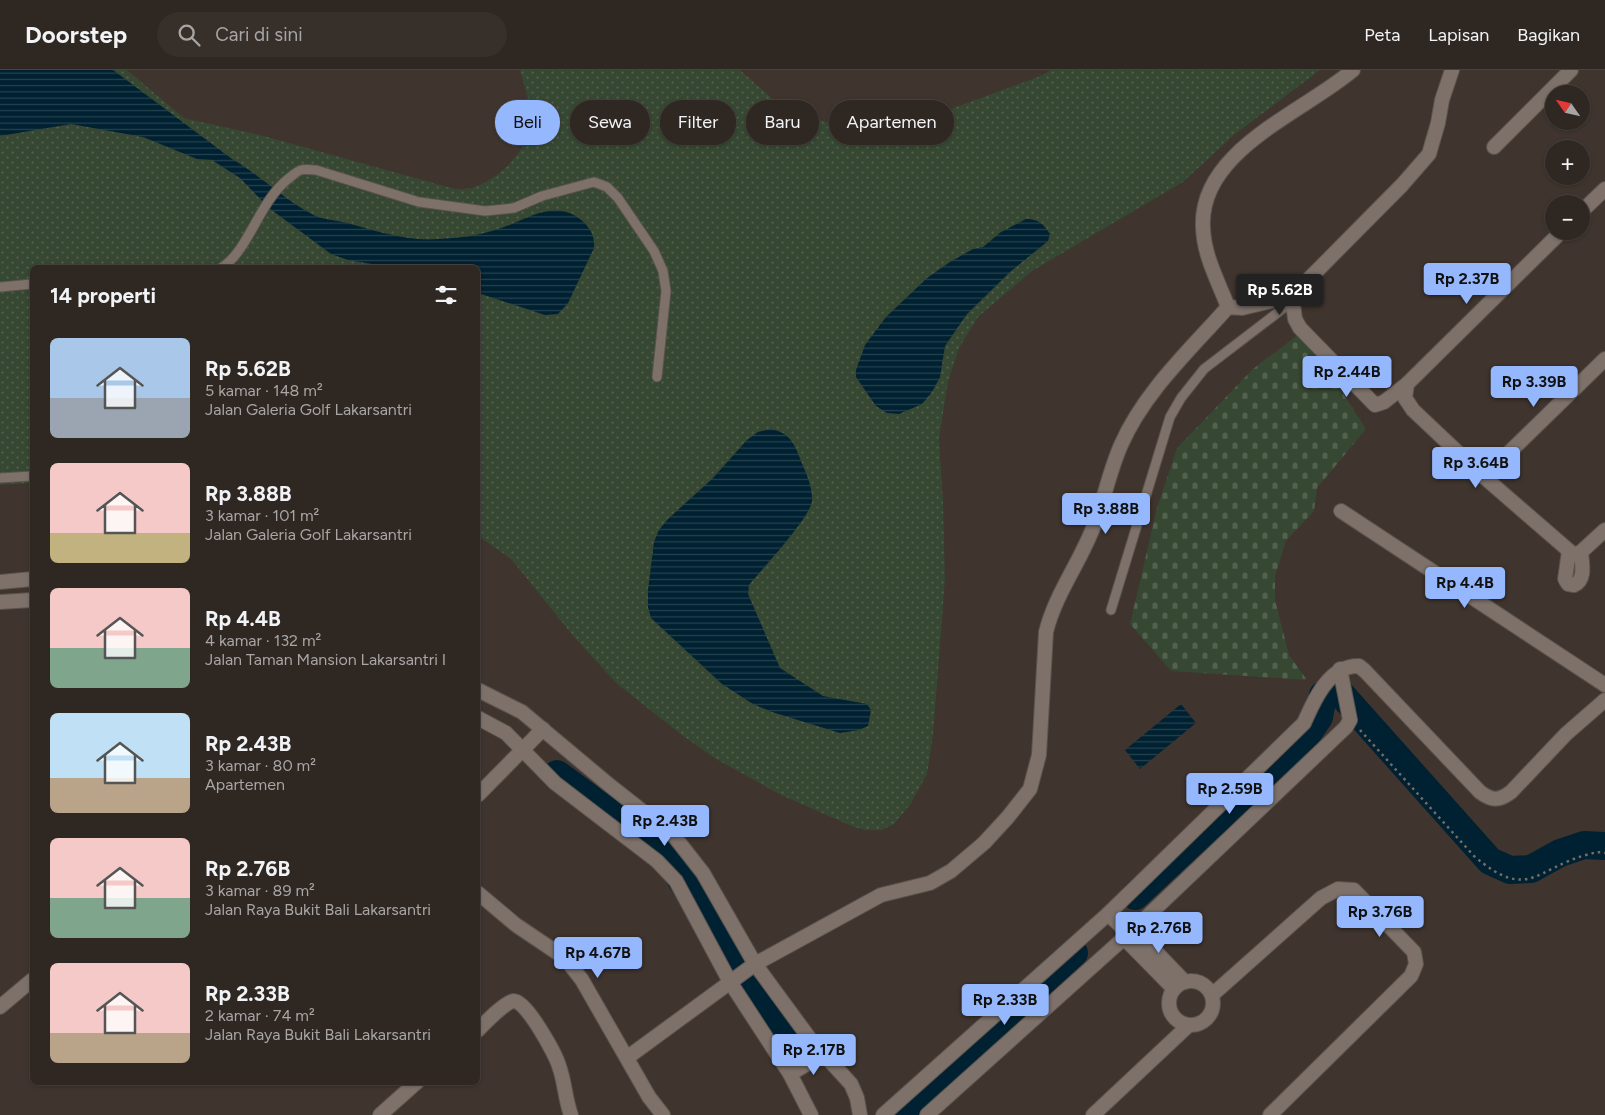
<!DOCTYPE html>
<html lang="id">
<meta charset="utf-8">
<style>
:root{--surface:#2f2722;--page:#372f2a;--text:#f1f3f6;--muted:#a7a5a5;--line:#4a4440;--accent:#94b7fd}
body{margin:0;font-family:Figtree,sans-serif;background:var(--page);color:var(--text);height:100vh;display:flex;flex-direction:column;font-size:19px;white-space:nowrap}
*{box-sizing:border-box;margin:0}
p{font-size:16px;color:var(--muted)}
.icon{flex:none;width:28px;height:28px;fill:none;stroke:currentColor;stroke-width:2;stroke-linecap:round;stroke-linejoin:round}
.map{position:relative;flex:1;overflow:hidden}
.panel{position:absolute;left:30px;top:195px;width:450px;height:820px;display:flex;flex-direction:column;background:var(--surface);border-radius:8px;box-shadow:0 1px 4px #0004,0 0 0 1px var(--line)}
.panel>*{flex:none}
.top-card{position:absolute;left:495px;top:30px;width:475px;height:45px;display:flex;gap:10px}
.needle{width:32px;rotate:304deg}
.buttons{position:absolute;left:1545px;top:15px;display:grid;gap:10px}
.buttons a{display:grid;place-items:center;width:45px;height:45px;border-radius:50%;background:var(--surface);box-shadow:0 1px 4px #0004,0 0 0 1px var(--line);font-size:25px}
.price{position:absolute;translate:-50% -42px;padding:0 11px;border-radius:5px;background:var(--accent);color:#111;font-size:16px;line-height:32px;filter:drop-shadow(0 1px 2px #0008)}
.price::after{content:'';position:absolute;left:50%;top:30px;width:15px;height:11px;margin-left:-8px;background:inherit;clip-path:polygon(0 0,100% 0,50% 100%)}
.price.current{background:#222;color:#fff}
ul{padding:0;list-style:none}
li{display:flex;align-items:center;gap:15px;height:125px;padding:0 20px}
li span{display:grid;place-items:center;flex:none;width:140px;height:100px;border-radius:8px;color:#555}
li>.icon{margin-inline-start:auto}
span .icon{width:60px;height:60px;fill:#fffc;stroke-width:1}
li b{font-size:21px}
h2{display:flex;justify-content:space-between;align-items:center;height:60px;padding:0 20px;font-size:21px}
.pill{padding:0 18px;border-radius:22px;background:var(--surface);box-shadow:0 1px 4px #0004,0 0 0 1px var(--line);font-size:18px;line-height:45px}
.pill.current{background:var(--accent);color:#111}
header{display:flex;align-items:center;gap:30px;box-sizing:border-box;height:70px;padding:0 25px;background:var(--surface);border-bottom:1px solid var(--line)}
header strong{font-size:24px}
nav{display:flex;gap:28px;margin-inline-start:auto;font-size:18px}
.search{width:350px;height:45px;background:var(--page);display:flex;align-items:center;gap:12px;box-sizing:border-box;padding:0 18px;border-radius:28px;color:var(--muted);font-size:19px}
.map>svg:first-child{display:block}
.grass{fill:url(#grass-dots)}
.cemetery{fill:url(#cemetery-stones)}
.water{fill:url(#water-rules)}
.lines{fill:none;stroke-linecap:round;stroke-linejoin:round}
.river{stroke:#002131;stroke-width:28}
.service-casing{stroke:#5b534d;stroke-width:11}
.minor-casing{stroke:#5b534d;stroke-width:16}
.path{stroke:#756c66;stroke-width:2.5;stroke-dasharray:2.5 4;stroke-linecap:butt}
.service{stroke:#7d716a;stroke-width:9}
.minor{stroke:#7d716a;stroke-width:14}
</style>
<header>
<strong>Doorstep</strong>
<div class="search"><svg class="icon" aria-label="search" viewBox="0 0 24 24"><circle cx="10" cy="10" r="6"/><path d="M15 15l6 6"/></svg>Cari di sini</div>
<nav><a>Peta</a><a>Lapisan</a><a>Bagikan</a></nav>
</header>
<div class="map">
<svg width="1605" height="1045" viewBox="0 0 1605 1045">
<defs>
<pattern id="grass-dots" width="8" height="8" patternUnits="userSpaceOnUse" patternTransform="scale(1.25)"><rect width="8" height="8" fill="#364732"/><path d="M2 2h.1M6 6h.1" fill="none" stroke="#53614f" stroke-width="1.8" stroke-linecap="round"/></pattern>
<pattern id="cemetery-stones" width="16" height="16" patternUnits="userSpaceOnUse" patternTransform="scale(1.25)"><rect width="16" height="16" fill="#364732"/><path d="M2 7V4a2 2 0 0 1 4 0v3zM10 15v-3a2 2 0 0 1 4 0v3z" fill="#53614f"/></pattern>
<pattern id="water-rules" width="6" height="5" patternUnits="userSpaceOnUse" patternTransform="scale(1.25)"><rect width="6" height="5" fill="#002131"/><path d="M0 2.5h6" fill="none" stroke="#25414e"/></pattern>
</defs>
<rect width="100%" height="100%" fill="#3f342e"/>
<!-- grass -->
<path class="grass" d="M0,0H127L184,48L264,66L455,119C461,119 469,119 474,117C504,106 534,75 531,41C529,28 523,13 520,0H740L775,31L795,44L835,54L948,40L1038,7L1051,0H1320L1234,65L1183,112L1032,201L978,247L959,278L948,312L939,368L943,433L945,509L933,665L927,704L910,735L894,754L882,760H865L854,757L781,725L716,689L683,666L616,613L574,567L511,489L478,466V198H32V413L0,415Z"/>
<!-- cemetery -->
<polygon class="cemetery" points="1303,261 1366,359 1317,418 1314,441 1286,471 1275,506 1275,530 1289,585 1307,610 1171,601 1130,554 1157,438 1177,378 1253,299"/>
<!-- water -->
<g class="water">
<path d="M0,0H113L232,89C260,105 282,128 310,143C319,149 332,150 343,152C374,160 407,172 439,169C458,168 477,166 495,160C525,152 551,128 580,149C590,157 595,166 594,178L568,233L558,244L545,245L478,223V198L390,197L348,190L331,184L269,138L240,108L212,90L197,89L143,67L71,54L0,66Z"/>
<path d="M1026,149C1039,149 1043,154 1050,164L1048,171L1010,202L967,244L945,276L940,307L932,322L922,334L899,344L887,343L876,336L856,307V300L865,275L886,247L927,208L950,192L973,179L983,177L1001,162Z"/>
<path d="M770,359C787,362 793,370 799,386C804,400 813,415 812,431C810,448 762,499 749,515L748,524L780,598L823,626L867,634L871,640L868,656L859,660L840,663L772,642L753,634L722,614L651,548L648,537V520L654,472L659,460L668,449L712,409L747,370L758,362Z"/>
<polygon points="1181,634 1196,653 1140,699 1125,680"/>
</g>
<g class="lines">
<!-- river -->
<g class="river">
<polyline points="1341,624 1490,791 1510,800 1531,799 1560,783 1584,775 1605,776"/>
<polyline points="557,704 651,773 667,788 733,888"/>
<polyline points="1135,826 1304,669 1319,647 1323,625"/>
<polyline points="753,919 797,989"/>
<polyline points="899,1045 1074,883"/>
</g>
<!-- service casing -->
<g class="service-casing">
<g id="service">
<path d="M221,198C249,181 258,133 288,109C292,106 297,101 301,100C305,99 312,100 316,100L419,132L485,141L514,138L542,126L594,112L607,117L618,128L654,181L663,201L666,221L657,307"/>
<polyline points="0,217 32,214"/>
<polyline points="0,408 32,406"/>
<polyline points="1111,540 1170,347 1181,328 1204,299 1285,237 1291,227"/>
</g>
</g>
<!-- minor casing -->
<g class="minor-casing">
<g id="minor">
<polyline points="1494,77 1571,0"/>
<polyline points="1581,142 1605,119"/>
<polyline points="1562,161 1407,314 1405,328 1413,340 1484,407 1574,485 1581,482 1605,460"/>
<polyline points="1292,226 1295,249 1300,258 1375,335 1384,332 1407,314"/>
<path d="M1228,237C1218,211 1204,186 1203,158C1198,81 1304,42 1353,0"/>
<polyline points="1484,407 1605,289"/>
<polyline points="1341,441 1605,615"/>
<path d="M1569,481L1565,509L1568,514L1574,515C1586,510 1582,494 1581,482"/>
<polyline points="0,512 32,509"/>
<polyline points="0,532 32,530"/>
<polyline points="478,620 522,642 608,714 674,766 703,803 755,894 810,969 851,1014 857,1028 860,1045"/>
<polyline points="478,648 506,663 555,713 657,791 676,811 730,912 790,1004 811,1045"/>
<polyline points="478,725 543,659"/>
<polyline points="478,823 516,855 565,888 582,910 649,1027 663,1045"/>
<polyline points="1108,844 1129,864"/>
<polyline points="1134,859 1185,912"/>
<polyline points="1124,868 1174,919"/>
<circle cx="1191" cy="933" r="22"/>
<polyline points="1212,925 1321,828 1338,819 1354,820 1414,882 1416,894 1411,906 1270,1045"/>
<polyline points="0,937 32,910"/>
<path d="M478,960C485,953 505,932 514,931C526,930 556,985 559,996C565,1012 565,1029 571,1045"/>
<path d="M628,987L755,894L881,825L930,813L951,801L984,773L1008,747L1030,719L1039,685L1046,562C1055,525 1079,494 1093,458C1104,431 1109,402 1121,375C1144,322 1190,280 1228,237L1242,238L1292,226L1402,115L1429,84L1438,53L1442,30L1452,0"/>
<polyline points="790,1004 824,984"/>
<polyline points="380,1045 417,1012"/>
<path d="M883,1045L1108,844L1304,653C1314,630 1329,595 1359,596L1365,601L1480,722C1492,731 1499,731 1511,722L1566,664L1605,630"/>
<polyline points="927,1045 1134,859 1346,657 1350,650 1340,599"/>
<polyline points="1093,1045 1189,955"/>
</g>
</g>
<!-- path -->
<path class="path" d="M1360,660L1474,786C1528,832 1535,799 1586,785C1593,783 1599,781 1605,783"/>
<!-- service -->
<use href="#service" class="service"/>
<!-- minor -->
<use href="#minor" class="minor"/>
</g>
</svg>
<div class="buttons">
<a><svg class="needle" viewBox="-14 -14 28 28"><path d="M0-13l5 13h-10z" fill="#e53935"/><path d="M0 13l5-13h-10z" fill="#a7a5a5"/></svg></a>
<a>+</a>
<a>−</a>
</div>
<b class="price" style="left:1467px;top:235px">Rp 2.37B</b>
<b class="price current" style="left:1280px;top:246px">Rp 5.62B</b>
<b class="price" style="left:1347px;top:328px">Rp 2.44B</b>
<b class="price" style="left:1534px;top:338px">Rp 3.39B</b>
<b class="price" style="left:1476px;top:419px">Rp 3.64B</b>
<b class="price" style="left:1106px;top:465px">Rp 3.88B</b>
<b class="price" style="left:1465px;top:539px">Rp 4.4B</b>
<b class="price" style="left:1230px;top:745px">Rp 2.59B</b>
<b class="price" style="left:665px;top:777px">Rp 2.43B</b>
<b class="price" style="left:1380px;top:868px">Rp 3.76B</b>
<b class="price" style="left:1159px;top:884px">Rp 2.76B</b>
<b class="price" style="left:598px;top:909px">Rp 4.67B</b>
<b class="price" style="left:1005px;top:956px">Rp 2.33B</b>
<b class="price" style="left:814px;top:1006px">Rp 2.17B</b>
<div class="top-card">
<a class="pill current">Beli</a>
<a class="pill">Sewa</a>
<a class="pill">Filter</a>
<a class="pill">Baru</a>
<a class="pill">Apartemen</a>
</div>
<section class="panel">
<h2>14 properti<svg class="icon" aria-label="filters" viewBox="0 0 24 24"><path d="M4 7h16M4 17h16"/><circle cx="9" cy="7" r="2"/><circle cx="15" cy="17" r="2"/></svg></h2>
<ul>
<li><span style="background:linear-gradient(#a9c7e8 60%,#9aa5b1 0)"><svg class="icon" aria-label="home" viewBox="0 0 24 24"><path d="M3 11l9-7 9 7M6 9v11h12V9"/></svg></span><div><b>Rp 5.62B</b><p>5 kamar · 148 m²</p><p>Jalan Galeria Golf Lakarsantri</p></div></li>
<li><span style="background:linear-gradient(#f6c9c9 70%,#c2b280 0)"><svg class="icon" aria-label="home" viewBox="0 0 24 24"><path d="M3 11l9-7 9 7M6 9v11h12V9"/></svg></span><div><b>Rp 3.88B</b><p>3 kamar · 101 m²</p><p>Jalan Galeria Golf Lakarsantri</p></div></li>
<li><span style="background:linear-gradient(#f6c9c9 60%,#7fa58c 0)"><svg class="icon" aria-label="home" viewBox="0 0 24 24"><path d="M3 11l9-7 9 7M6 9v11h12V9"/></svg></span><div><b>Rp 4.4B</b><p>4 kamar · 132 m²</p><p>Jalan Taman Mansion Lakarsantri I</p></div></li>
<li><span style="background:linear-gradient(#bfe0f5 65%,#b9a48a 0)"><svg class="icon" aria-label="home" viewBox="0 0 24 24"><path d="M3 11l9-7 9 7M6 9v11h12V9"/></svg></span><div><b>Rp 2.43B</b><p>3 kamar · 80 m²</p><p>Apartemen</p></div></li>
<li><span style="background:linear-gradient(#f6c9c9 60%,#7fa58c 0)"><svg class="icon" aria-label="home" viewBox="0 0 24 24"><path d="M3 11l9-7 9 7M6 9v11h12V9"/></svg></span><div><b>Rp 2.76B</b><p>3 kamar · 89 m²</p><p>Jalan Raya Bukit Bali Lakarsantri</p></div></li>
<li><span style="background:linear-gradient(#f6c9c9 70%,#b9a48a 0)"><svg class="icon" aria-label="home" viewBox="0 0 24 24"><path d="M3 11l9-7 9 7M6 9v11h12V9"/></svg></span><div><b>Rp 2.33B</b><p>2 kamar · 74 m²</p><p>Jalan Raya Bukit Bali Lakarsantri</p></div></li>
</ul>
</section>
</div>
